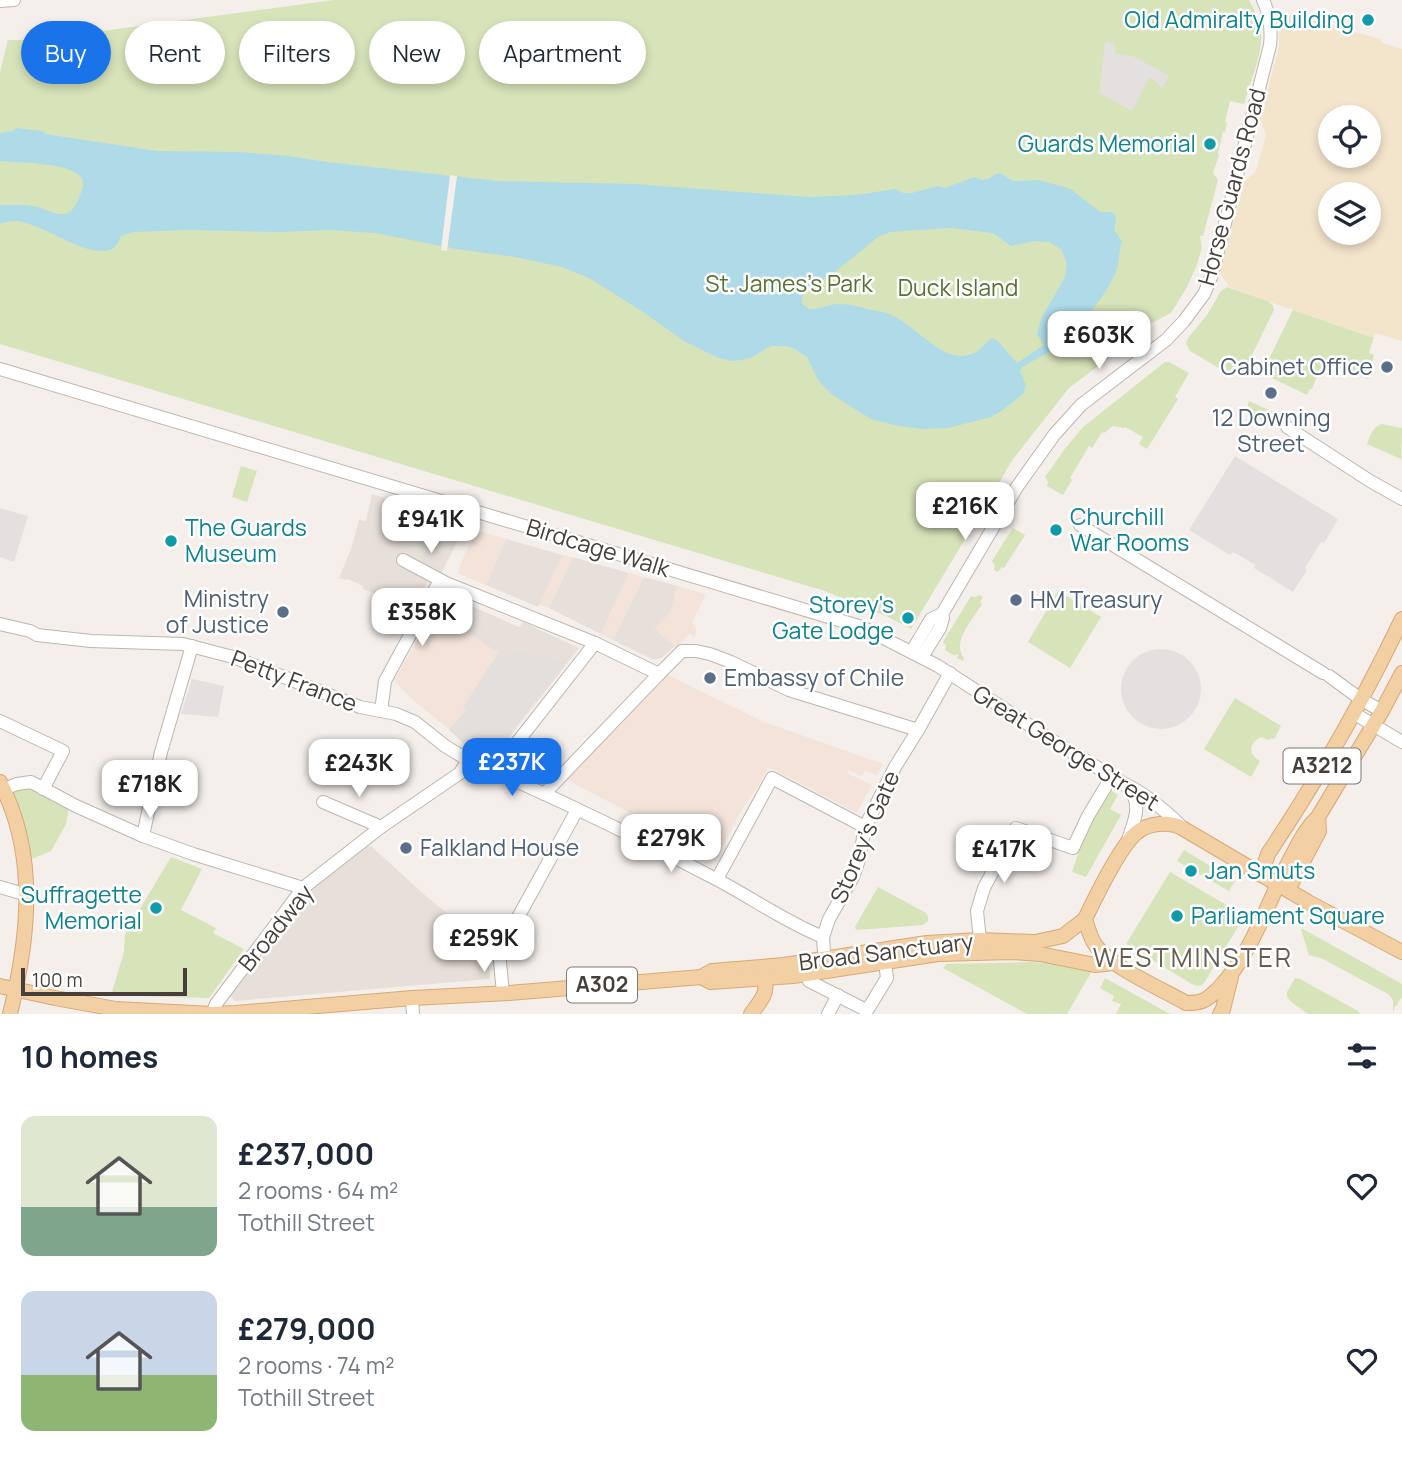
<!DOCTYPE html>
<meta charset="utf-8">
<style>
:root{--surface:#fff;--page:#f6f6f7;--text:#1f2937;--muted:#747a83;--accent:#1a73e8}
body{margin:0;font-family:Manrope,sans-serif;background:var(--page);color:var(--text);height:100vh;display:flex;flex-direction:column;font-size:26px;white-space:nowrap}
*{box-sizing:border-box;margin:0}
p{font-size:23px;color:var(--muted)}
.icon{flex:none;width:38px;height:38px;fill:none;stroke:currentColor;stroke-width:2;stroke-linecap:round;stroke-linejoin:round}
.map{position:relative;height:1014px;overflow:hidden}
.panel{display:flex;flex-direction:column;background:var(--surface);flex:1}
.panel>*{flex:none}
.hud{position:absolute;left:21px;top:21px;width:700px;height:63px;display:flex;gap:14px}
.tools{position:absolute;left:1318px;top:105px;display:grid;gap:14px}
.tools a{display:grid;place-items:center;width:63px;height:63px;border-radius:50%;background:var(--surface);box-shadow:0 4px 10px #0003;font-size:35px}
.scale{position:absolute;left:21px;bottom:18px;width:166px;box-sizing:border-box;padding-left:7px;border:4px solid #473f39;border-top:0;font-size:19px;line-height:24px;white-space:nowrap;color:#473f39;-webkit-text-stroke:5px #fff;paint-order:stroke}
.price{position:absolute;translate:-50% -60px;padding:0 16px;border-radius:14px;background:#fff;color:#222;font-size:23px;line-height:46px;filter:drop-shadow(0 2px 4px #0008)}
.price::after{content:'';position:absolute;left:50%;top:42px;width:21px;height:16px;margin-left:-10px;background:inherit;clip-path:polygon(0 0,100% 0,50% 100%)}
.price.active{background:var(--accent);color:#fff}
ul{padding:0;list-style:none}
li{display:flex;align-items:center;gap:21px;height:175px;padding:0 21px}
li span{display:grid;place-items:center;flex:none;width:196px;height:140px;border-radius:14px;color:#555}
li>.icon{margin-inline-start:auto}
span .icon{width:84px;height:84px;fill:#fffc;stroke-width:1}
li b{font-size:30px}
h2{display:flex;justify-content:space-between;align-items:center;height:84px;padding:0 21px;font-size:30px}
.pill{padding:0 24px;border-radius:32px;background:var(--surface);box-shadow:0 4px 10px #0003;font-size:24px;line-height:63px}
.pill.active{background:var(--accent);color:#fff}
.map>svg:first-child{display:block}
.residential{fill:#e7e0da}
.commercial{fill:#f3e3d9}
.industrial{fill:#e3dfdc}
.green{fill:#d7e3b9}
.sand{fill:#f3e4cc;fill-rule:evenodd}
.parking{fill:#e3e0df}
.water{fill:#afdbe9;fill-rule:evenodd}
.pier{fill:#f4efeb}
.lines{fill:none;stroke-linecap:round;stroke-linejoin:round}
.minor-casing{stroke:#beb6ae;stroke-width:14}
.major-casing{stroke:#d7a976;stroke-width:16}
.minor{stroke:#fff;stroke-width:12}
.major{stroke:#f3cfa4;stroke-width:14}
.culture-dot{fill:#0f9aa8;stroke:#fff;stroke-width:2.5}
.service-dot{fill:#5c6f8a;stroke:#fff;stroke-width:2.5}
.labels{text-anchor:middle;stroke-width:5;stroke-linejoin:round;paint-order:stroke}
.shield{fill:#fff;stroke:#7e7974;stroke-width:2}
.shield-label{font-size:21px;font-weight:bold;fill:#473f39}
.culture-label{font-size:23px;fill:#0d838f;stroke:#fff;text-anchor:end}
.street-label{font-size:23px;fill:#473f39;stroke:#fff}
.park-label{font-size:23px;fill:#567333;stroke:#fff}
.service-label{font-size:23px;fill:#4e5e75;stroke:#fff;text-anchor:start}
.quarter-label{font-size:26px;letter-spacing:2px;fill:#695c52;stroke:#fff}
</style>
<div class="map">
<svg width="1402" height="1014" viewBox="0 0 1402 1014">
<rect width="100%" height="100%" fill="#f4efeb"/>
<!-- residential -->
<g class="residential">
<polygon points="372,494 462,527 459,538 441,574 429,579 409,616 377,599 375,598 376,594 363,589 363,586 348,579 346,580 339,578 351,549 359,520 366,521"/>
<polygon points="506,539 563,555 538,607 486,585"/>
<polygon points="573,557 629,573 601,634 549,608"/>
<polygon points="644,577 677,586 671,611 674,647 661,658 654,660 613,640"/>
<polygon points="462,602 519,627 523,622 579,648 537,702 490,666 498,652 444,623 447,617 453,620"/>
<polygon points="371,846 427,897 487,945 490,979 235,1001 227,993 308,890 363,847"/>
</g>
<!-- commercial -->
<g class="commercial">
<polygon points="475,530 506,539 486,585 457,573"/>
<polygon points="563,555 573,557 549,608 539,604"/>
<polygon points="629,573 644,577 613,640 601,634"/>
<polygon points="677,586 705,594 705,596 692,622 696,629 695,637 689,634 676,648 654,629 671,611"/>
<polygon points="443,594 462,602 452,620 447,617 444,623 457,630 458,629 478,638 482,641 481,643 498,652 491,666 537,702 495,755 467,744 412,699 394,681"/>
<polygon points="668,675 764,722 883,764 877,776 865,770 862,776 848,770 847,773 872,785 857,813 769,767 755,791 754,791 738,817 717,858 569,781 567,777"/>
</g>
<!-- industrial -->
<polygon class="industrial" points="519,651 568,662 560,667 498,752 468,747 449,730 466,711 463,707 495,658"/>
<!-- green -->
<g class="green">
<path d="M334,0H1249C1254,10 1260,20 1261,32C1263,53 1250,83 1244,104L1230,101L1225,122L1227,123L1225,132H1223L1218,154L1219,155L1213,173L1218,180L1203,236H1200L1202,248L1196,267L1187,287L1171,313L1150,324L1118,351L1069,388L1013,459L911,629L888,617L825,591L0,344V72L8,40H35Z"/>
<polygon points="1227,287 1268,301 1273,306 1274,310 1245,369 1241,369 1237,374 1232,376 1190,351 1186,343 1188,338 1207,315 1221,291"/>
<polygon points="1293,310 1371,337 1374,336 1369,353 1374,355 1368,379 1323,361 1312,389 1310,389 1307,395 1262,373"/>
<polygon points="1165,362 1169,362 1189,373 1175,397 1178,399 1147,449 1139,444 1143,437 1125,427 1124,428 1113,426 1104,433 1102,432 1092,448 1089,446 1070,478 1072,480 1063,495 1047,486 1048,482 1045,477 1064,450 1083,427"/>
<polygon points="1249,401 1278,414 1272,426 1248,412 1247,408"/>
<path d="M1381,424L1402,428L1401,459L1367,444C1370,436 1373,427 1381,424Z"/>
<polygon points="241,466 257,471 247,502 232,497"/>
<polygon points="1013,528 1025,535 1004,568 1002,567 998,572 994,570 995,565 992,561"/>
<polygon points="1058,591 1101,617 1070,668 1028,642"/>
<path d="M979,595L983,597L980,602L982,604C973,619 951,642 964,658L963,661L957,658L958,655L956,654L955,656L945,650L946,646L943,642L971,596L975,597Z"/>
<path d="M1235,698L1281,726L1274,739L1271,738L1269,740L1261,737C1248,744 1248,754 1260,761L1251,777L1204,749Z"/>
<polygon points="23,777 69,808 66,824 51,851 29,860 11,793"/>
<polygon points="1107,788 1118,795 1110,809 1121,815 1086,877 1072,872 1086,830"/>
<polygon points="1184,850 1235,881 1229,891 1177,861"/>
<polygon points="171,857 202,869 181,910 216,928 213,933 244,949 209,998 136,996 112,992 124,952 125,934"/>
<path d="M1170,872L1230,907L1228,912L1242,920L1204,983C1201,987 1196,986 1192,984L1126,944Z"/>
<polygon points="878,887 926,913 928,916 928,921 923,925 856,930 855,927"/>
<polygon points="1301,929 1303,929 1402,984 1402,998 1400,999 1396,1007 1395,1006 1393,1013 1393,1000 1388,994 1323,959 1309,955"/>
<polygon points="1035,962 1062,965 1092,971 1067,1014 1027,1014 943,968 947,964"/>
<polygon points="1105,978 1170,1014 1116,1014 1121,1004 1112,1001 1114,996 1100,988"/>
<polygon points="1295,978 1300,979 1358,1011 1360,1014 1308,1014 1290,1001 1287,996 1287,992"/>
</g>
<!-- sand -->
<path class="sand" d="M1293,12L1309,16V19L1318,21L1319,18L1327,20L1326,24L1380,39L1382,43L1402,49V341L1375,333L1374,336L1371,337L1293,310L1291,307L1289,309L1229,287L1220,273L1244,182L1256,171L1266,135L1260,119L1279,47V28ZM1330,117H1368V156H1330ZM1330,194H1368V233H1330Z"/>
<!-- parking -->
<g class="parking">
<polygon points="1105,42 1115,44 1115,54 1133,56 1169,76 1162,89 1156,82 1149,78 1132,111 1099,93"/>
<polygon points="1235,456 1338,519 1324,543 1321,542 1305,568 1307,570 1293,592 1254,568 1255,565 1244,558 1233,552 1230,555 1189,530"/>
<polygon points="0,508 28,516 14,562 0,557"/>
<circle cx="1161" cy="689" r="40"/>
<polygon points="192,679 224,686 218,717 181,714"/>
</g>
<!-- water -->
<path class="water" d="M16,128L43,131L45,134L157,151L240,152L289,156L327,162L498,181L636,184L808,197L855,195L896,189L903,193H912L938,186L945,188L974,177L982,180L988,179L996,174L1000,173L1013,181L1038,180L1065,187L1072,190L1100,212H1112L1116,217C1114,232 1113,228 1122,241C1118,252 1120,259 1117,268C1111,287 1097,303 1086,319C1078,330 1072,341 1065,352L1060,354L1049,352L1022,367L1020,371L1026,385L1023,394L1000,412L991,417L948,428L923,429L898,426L871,419L831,394L818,380L807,357L795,349L785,346H771L750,358L742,360L731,361L716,357L684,341L640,310L589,278L562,267L515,257L456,249L375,233L328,230L280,232L187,230L134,232L121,236C119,240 117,247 112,249C87,260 44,223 16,221C11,221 6,222 0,224V205C11,205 22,204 32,206C43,207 53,215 64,214C72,213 75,206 78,200C81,193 85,186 82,179C74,162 17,163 0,161V133L13,131ZM951,228L993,233L1011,246L1035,241L1049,242L1061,249L1067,263L1065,277L1042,317L1037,334L1044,345L1017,363L997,340L992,338C986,341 983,348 976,352C943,371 914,318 882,312C868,310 853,304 840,304C825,303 811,317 801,302L804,291L835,272L878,237L890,232Z"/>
<!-- pier -->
<polygon class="pier" points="450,175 457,176 447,251 441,250"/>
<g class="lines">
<!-- minor casing -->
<g class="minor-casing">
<g id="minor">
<polyline points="0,1 14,0"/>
<path d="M0,369L862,627L938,666L1055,742L1123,783C1146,794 1165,810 1182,827"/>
<polyline points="1287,427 1370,481 1402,499"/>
<polyline points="1080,525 1323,673"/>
<polyline points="403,560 446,583 595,643 659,674 682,651 696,651 710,654 731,662 789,690 918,730"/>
<path d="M0,624L30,631L37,635L91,641L183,644L233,657L360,707L396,714L415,722L445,746L468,760C550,795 631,834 710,876C748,895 783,921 823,937"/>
<polyline points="912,651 931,619 942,614"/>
<path d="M922,657L940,628L943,618L942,614L1017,487L1054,435L1081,405L1166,340L1184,321L1204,294L1212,275L1270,45C1272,28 1270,15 1263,0"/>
<polyline points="1329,676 1362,700 1382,711"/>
<polyline points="381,711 385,681 440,580"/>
<polyline points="1355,714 1402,742"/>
<polyline points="0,721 63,751 43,789"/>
<polyline points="494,772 595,643"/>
<path d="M1126,786C1145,803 1133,823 1127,843"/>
<polyline points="4,789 17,784 31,782 76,806 143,836 193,854 303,888"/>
<polyline points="544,794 659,674"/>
<polyline points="323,802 381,827"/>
<polyline points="143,836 161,752 192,646"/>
<polyline points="717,879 772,778 865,827"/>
<polyline points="0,887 27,895"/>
<polyline points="980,940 977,911 984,888 1016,828 1073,848 1088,816 1112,776"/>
<polyline points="825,967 823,937 829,919 853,877 859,860 865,827 895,767 918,730 950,673"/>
<polyline points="807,974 809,981 864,1009 868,1009 887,978 885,962"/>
<polyline points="503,993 499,952 577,810"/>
<polyline points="412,998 413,1014"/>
<polyline points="212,1014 216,1004 303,888 381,827 460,773 468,760"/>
<polyline points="828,1014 838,995"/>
</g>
</g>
<!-- major casing -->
<g class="major-casing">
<g id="major">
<path d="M1402,673L1382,711L1318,817C1307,827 1301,839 1294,852C1270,895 1253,953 1219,988C1214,993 1209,999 1202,1001C1197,1003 1192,1003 1186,1003C1162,989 1111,967 1096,946C1090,938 1088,928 1085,919C1095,898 1119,848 1136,833C1148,823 1168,821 1182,828C1224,853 1266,877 1308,902L1402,952"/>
<path d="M0,782C38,855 29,937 10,1014"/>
<path d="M1261,875L1268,854C1318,779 1363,701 1402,619"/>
<polyline points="1288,890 1319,831 1318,817"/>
<polyline points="701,977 711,982 793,976 938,954 1013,952 1040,954 1095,965 1114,963"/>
<polyline points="0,986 55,998 116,1009 212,1014 236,1013 412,998 509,993 701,977 712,971 784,965 927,943 980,940 1035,942 1063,936 1085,919"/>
<path d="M751,1014C765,995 767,995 765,971"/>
<polyline points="1220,1014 1223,1009 1231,977"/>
</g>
</g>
<!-- minor -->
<use href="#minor" class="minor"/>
<!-- major -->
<use href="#major" class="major"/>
</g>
<!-- markers -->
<g class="culture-dot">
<circle cx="1368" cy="20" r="7"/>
<circle cx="1210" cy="144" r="7"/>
<circle cx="1056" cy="530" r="7"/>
<circle cx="171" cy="541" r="7"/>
<circle cx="908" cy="618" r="7"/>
<circle cx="1191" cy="871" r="7"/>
<circle cx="156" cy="908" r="7"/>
<circle cx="1177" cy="916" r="7"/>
</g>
<g class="service-dot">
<circle cx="1387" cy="367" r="7"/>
<circle cx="1271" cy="393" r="7"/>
<circle cx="1016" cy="600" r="7"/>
<circle cx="283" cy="612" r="7"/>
<circle cx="710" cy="678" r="7"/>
<circle cx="406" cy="848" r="7"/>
</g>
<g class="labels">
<!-- shield labels -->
<g class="shield">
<rect x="1283.5" y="748.5" width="77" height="35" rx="5"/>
<rect x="567" y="967.5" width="70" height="35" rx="5"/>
</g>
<g class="shield-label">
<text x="1322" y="773">A3212</text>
<text x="602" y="992">A302</text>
</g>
<!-- culture labels -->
<g class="culture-label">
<text x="1354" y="28">Old Admiralty Building</text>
<text x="1196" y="152">Guards Memorial</text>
<text x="1070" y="525" text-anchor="start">Churchill<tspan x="1070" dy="26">War Rooms</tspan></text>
<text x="185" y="536" text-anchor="start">The Guards<tspan x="185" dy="26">Museum</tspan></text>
<text x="894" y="613">Storey's<tspan x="894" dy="26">Gate Lodge</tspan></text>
<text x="1205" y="879" text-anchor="start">Jan Smuts</text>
<text x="142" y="903">Suffragette<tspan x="142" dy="26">Memorial</tspan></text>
<text x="1191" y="924" text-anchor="start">Parliament Square</text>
</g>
<!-- street labels -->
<g class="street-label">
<text transform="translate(1232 187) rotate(-75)" y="8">Horse Guards Road</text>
<text transform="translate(598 548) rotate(17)" y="8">Birdcage Walk</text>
<text transform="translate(294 681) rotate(21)" y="8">Petty France</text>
<text transform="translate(1066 748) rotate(32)" y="8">Great George Street</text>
<text transform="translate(865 837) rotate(-67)" y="8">Storey's Gate</text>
<text transform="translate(276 928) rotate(-51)" y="8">Broadway</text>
<text transform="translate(886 952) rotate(-7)" y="8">Broad Sanctuary</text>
</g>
<!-- park labels -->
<g class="park-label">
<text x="789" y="292">St. James's Park</text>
<text x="958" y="296">Duck Island</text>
</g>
<!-- service labels -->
<g class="service-label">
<text x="1373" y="375" text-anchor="end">Cabinet Office</text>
<text x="1271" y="426" text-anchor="middle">12 Downing<tspan x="1271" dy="26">Street</tspan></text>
<text x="269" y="607" text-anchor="end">Ministry<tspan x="269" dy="26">of Justice</tspan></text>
<text x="1030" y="608">HM Treasury</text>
<text x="724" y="686">Embassy of Chile</text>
<text x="420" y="856">Falkland House</text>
</g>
<!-- quarter labels -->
<g class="quarter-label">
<text x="1193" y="967">WESTMINSTER</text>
</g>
</g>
</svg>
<div class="tools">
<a><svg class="icon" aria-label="locate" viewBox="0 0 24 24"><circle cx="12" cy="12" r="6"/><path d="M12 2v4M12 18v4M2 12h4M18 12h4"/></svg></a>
<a><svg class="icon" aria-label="layers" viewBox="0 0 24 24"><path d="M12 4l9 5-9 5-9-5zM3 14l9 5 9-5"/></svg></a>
</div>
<div class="scale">100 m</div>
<b class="price" style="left:1099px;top:371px">£603K</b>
<b class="price" style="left:965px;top:542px">£216K</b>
<b class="price" style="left:431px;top:555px">£941K</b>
<b class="price" style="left:422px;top:648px">£358K</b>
<b class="price active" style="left:512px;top:798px">£237K</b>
<b class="price" style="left:359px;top:799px">£243K</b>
<b class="price" style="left:150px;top:820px">£718K</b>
<b class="price" style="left:671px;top:874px">£279K</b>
<b class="price" style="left:1004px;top:885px">£417K</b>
<b class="price" style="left:484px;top:974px">£259K</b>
<div class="hud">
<a class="pill active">Buy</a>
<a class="pill">Rent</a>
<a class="pill">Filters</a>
<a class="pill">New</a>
<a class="pill">Apartment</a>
</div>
</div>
<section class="panel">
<h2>10 homes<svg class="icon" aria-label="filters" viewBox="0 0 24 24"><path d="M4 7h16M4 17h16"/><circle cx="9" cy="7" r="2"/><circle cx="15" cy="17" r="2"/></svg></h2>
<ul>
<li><span style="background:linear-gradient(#dfe7d0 65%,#7fa58c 0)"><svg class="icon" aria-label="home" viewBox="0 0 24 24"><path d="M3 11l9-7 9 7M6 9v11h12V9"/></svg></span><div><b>£237,000</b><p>2 rooms · 64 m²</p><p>Tothill Street</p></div><svg class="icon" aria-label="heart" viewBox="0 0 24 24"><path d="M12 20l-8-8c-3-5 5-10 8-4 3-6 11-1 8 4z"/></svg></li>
<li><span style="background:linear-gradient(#c9d6e8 60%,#8fb573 0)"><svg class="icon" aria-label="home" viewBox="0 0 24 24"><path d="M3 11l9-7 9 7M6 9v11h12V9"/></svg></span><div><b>£279,000</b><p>2 rooms · 74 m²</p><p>Tothill Street</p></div><svg class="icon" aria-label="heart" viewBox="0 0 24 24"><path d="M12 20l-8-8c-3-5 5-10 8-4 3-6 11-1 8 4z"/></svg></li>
</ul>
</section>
